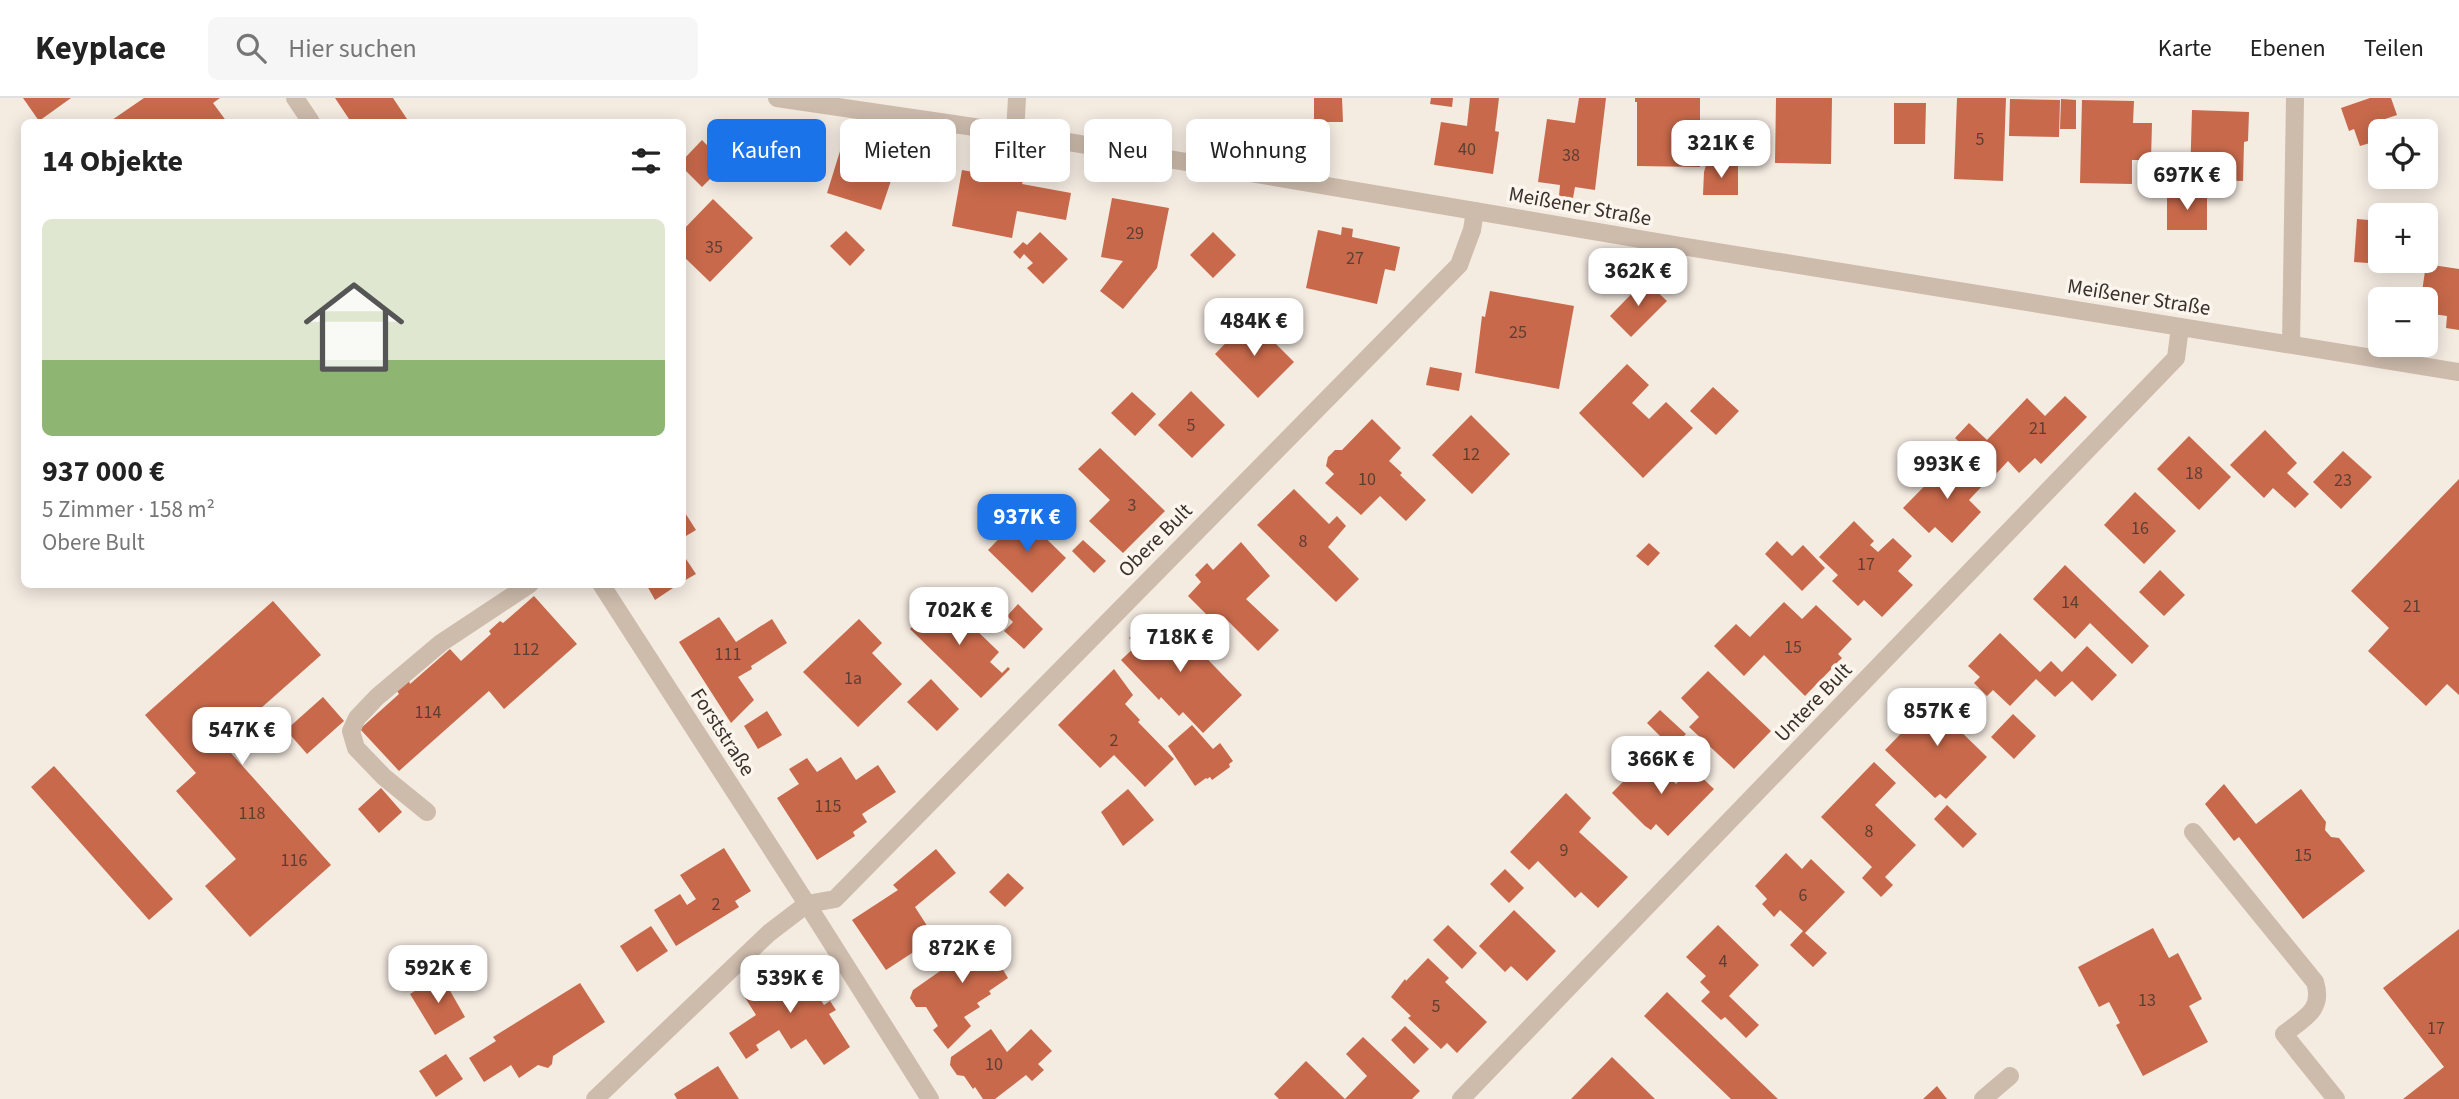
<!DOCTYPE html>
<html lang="de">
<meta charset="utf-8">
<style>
:root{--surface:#fff;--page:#f6f6f6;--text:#222;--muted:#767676;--line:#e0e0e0;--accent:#1a73e8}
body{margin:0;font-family:"Source Sans 3",sans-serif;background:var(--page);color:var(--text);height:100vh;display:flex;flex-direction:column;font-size:26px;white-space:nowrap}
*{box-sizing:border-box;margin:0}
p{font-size:23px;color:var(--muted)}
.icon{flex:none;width:38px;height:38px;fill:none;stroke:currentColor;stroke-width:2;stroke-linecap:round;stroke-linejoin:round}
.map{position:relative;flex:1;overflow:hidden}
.details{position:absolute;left:21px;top:21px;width:665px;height:469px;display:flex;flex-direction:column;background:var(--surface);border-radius:10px;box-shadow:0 4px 18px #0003}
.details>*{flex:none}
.guide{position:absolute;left:707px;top:21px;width:665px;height:63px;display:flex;gap:14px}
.controls{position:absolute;left:2368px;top:21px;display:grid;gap:14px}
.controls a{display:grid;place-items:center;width:70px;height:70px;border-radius:10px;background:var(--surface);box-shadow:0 4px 18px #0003;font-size:35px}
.price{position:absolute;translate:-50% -60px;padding:0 16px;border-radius:14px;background:#fff;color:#222;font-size:23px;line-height:46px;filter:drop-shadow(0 2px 4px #0008)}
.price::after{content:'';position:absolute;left:50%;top:42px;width:21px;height:16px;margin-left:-10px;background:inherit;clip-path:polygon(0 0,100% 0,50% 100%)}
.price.on{background:var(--accent);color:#fff}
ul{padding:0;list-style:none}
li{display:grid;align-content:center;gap:14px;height:371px;padding:0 21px}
li span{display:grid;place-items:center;height:217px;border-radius:10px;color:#555}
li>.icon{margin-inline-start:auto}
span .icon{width:126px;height:126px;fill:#fffc;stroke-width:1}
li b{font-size:30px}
h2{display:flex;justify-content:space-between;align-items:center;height:84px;padding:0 21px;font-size:30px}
.chip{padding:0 24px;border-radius:10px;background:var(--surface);box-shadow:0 4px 18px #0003;font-size:24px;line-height:63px}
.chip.on{background:var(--accent);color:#fff}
header{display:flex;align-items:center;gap:42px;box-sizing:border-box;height:98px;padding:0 35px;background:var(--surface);border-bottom:2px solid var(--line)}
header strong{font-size:33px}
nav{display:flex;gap:38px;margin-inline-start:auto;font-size:24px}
.search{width:490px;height:63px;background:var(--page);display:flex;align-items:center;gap:18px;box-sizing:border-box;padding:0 24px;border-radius:10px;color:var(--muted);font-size:26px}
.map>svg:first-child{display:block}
.building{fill:#c8694b}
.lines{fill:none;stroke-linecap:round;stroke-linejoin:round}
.service{stroke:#cdbbac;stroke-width:18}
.minor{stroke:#cdbbac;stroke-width:18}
.tertiary{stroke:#cdbbac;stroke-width:18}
.labels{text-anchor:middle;stroke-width:7;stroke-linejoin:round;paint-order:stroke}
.number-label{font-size:18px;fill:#5e3e33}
.street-label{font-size:21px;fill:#3b302b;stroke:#fbf5ee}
</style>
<header>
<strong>Keyplace</strong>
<div class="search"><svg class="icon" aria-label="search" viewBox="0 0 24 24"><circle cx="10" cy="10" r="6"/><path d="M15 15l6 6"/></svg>Hier suchen</div>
<nav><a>Karte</a><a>Ebenen</a><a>Teilen</a></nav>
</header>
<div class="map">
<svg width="2459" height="1001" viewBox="0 0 2459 1001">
<rect width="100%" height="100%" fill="#f4ebe1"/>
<!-- building -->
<g class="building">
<polygon points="23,0 71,0 39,23"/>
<polygon points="144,0 220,0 213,5 227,24 109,24"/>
<polygon points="335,0 393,0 409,24 351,24"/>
<polygon points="1314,0 1342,0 1343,24 1314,24"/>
<polygon points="1431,0 1453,0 1452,9 1430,6"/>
<polygon points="1470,0 1499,0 1495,33 1499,34 1493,76 1434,67 1441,24 1467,28"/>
<polygon points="1579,0 1606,0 1595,92 1575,89 1573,100 1559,98 1560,87 1538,84 1547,21 1575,25"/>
<polygon points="1635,0 1700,0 1700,69 1637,68 1637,4 1635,4"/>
<polygon points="1776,0 1832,0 1831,66 1775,65"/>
<polygon points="1957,0 2006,0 2003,83 1954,81"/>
<polygon points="2370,0 2391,0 2397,17 2385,21 2390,33 2380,33 2380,42 2360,48 2354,31 2349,33 2341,10"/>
<polygon points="2010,1 2060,2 2059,39 2009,38"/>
<polygon points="2061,1 2076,2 2076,31 2060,31"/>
<polygon points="2082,2 2134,3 2133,25 2152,25 2151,62 2132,62 2132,86 2080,85"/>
<polygon points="1894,5 1926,5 1925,46 1894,46"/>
<polygon points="2192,12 2249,14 2248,43 2244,44 2243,83 2190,82"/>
<polygon points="702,42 725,66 702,89 682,69 682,63"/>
<polygon points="841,50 896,68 881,112 827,95"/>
<polygon points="1706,67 1738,67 1738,97 1703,97 1704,74"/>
<polygon points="962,72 1023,83 1022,86 1071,95 1066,122 1017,113 1012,140 952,128"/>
<rect x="2167" y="96" width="40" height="36"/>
<polygon points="1112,100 1169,110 1157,170 1123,211 1100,193 1123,163 1101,159"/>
<polygon points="713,101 753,140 710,184 682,157 682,133"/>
<polygon points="2357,121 2380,123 2380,163 2410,163 2410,168 2354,164"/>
<polygon points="1342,129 1353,131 1352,139 1400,149 1395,173 1385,171 1377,206 1306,190 1318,132 1341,137"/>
<polygon points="846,133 865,152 850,168 830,148"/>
<polygon points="1040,134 1068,161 1043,186 1027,170 1033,165 1024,156 1020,161 1013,154 1023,144 1027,147"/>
<polygon points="1213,134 1236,157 1213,180 1190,157"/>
<polygon points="2426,166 2459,171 2459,232 2446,230 2447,218 2426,215 2426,201 2421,201"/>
<polygon points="1645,182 1667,203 1631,239 1610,218"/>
<polygon points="1490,193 1574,208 1559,291 1475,275 1482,218 1485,219"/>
<polygon points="1250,220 1294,264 1258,300 1215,256"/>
<polygon points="1627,266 1649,287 1632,305 1649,321 1666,304 1693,330 1643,380 1579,315"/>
<polygon points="1430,269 1462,275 1459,293 1426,287"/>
<polygon points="1713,289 1739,313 1716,337 1690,313"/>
<polygon points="1191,293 1225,327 1192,360 1158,327"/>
<polygon points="1132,294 1156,316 1135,338 1111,315"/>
<polygon points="2065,298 2087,319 2041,366 2035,360 2019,375 2008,363 1995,377 1955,340 1969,325 1987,342 2027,300 2045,318"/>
<polygon points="1471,317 1510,356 1472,396 1432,357"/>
<polygon points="1372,321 1401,350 1389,363 1402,375 1400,377 1426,402 1406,423 1380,398 1361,417 1325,385 1334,376 1326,368 1328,359 1335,352 1342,352"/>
<polygon points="2265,332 2297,365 2287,375 2309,396 2295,410 2273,390 2264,400 2230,367"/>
<polygon points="2189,338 2231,379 2199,412 2157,371"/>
<polygon points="1100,350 1165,413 1123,455 1089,423 1110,402 1078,371"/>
<polygon points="2343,353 2372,379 2341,411 2313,384"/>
<polygon points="1955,357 1984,386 1969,402 1981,414 1952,445 1935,429 1929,435 1903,410"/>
<polygon points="2459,381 2459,597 2447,586 2426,608 2368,553 2389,530 2351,493"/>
<polygon points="1294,391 1329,426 1337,418 1346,428 1328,449 1359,481 1336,504 1257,427"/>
<polygon points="2135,394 2176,433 2144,466 2104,427"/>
<polygon points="682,410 696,432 686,438 682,434"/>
<polygon points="1022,417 1066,460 1032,495 988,452"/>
<polygon points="1854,423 1874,443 1870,447 1878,454 1893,440 1912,458 1898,473 1913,487 1882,519 1864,502 1858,508 1832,483 1838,477 1819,459"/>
<polygon points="1083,442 1106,463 1094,475 1072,453"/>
<polygon points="1777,443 1792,458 1803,447 1825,470 1802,493 1765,456"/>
<polygon points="1241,444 1270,478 1246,501 1279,532 1258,553 1227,522 1219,529 1188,498 1201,484 1195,477 1207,465 1213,472"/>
<polygon points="1649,445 1660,455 1648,468 1636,458"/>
<polygon points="682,455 696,476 682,484"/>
<polygon points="2065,467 2149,548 2132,566 2090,525 2075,541 2033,501"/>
<polygon points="2160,472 2185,497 2164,518 2139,494"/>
<polygon points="646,486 679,486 655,502"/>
<polygon points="534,498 577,546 504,611 489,593 399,673 360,631 399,596 397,593 409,583 410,586 450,551 461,563 491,536 489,533 500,523 503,525"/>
<polygon points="942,499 999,554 990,564 1002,575 1008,569 1010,571 981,600 910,531"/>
<polygon points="273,503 321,557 225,642 233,651 230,654 331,767 250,839 205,788 236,761 176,693 196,675 145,617"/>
<polygon points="1784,504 1802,521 1816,507 1852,541 1838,556 1842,560 1805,598 1764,557 1744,578 1714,548 1736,526 1750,539"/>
<polygon points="1018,506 1043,531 1024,551 1004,533 1013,524 1007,518"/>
<polygon points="719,519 736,544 772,521 787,545 751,568 752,571 738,579 754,602 731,625 679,544"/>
<polygon points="1167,519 1242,597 1203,635 1183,614 1179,618 1161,599 1159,602 1121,562 1137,547 1129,540 1143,526 1151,534"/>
<polygon points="859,521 882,545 872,555 902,586 858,629 803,574"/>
<polygon points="2000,535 2040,574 2051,563 2062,574 2087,548 2117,577 2092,603 2072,583 2055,599 2036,581 2010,608 1993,592 1987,598 1974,585 1980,579 1968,568"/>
<polygon points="1114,571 1133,597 1125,606 1140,622 1138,624 1174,661 1145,689 1114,657 1100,670 1058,627"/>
<polygon points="1708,573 1771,633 1734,671 1689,629 1699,619 1681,600"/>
<polygon points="931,581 959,611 937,633 907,604"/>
<polygon points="1938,590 1962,613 1951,624 1987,659 1946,701 1940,696 1935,700 1885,652 1919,617 1915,614"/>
<polygon points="323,599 344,623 307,656 286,632"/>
<polygon points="1660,612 1686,636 1672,650 1647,625"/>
<polygon points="767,613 782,637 758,651 744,628"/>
<polygon points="2013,616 2036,638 2014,661 1991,639"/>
<polygon points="1192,627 1213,651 1220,645 1233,663 1229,666 1230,669 1212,682 1210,679 1207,681 1206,680 1195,688 1168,648"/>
<polygon points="1648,658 1676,686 1692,670 1714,691 1668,738 1656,726 1651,732 1645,728 1612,695"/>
<polygon points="841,659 856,682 878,667 896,694 862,716 867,724 853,734 855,738 817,762 777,700 799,686 789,671 807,660 817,674"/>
<polygon points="1874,664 1896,685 1875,707 1916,747 1885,779 1893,787 1881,799 1862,780 1872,769 1821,719"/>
<polygon points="54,668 173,801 149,822 31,689"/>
<polygon points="2224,686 2256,726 2301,691 2326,724 2325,732 2331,739 2339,740 2365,773 2303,821 2239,739 2234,743 2205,706"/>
<polygon points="381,690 402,714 379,735 358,711"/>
<polygon points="1128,691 1154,722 1123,748 1101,714"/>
<polygon points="1566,695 1591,720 1579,734 1628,779 1598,810 1581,794 1575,800 1538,763 1529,772 1510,754"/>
<polygon points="1947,707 1977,736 1963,750 1934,721"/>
<polygon points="724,750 751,793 735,803 739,809 676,848 654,812 680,796 687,807 696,801 680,777"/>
<polygon points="936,751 956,775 915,809 935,840 886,872 852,822 898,792 893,787"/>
<polygon points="1786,755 1802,771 1811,761 1845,794 1805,835 1827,855 1813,869 1790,847 1803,833 1780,812 1774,819 1762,806 1767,801 1755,788"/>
<polygon points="1505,771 1524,790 1509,805 1490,786"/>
<polygon points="1008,775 1024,790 1005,809 989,794"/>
<polygon points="1514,812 1556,853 1527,883 1511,868 1505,874 1479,848"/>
<polygon points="1448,827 1477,855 1462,871 1433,842"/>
<polygon points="1718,827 1759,867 1729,898 1759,927 1746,940 1725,919 1721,922 1701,903 1710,894 1700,884 1706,878 1686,859"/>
<polygon points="651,828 668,853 637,874 620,848"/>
<polygon points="2153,830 2169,860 2178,855 2202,901 2189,908 2208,944 2143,978 2116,927 2120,925 2109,904 2099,909 2078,869"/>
<polygon points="2459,831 2459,1001 2403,1001 2444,969 2383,890"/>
<polygon points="990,833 1001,835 1006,844 1004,854 995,859 1008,880 989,893 991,896 977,905 980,909 964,919 971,928 948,951 933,932 938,928 926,909 916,909 910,900 913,892 943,871 937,862 960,848 962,851"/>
<polygon points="1428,860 1449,880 1445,884 1487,924 1457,955 1447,945 1441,951 1408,920 1411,918 1391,899 1405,881 1406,883"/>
<polygon points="796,864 824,907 830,903 836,912 829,916 850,949 824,967 806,941 791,951 779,932 756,947 759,952 746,961 729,935 756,917 744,898 763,886 757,877 766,867 773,867 778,875"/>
<polygon points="441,877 465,919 435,937 410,896"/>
<polygon points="580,885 605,924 553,958 552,966 548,970 538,967 519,980 511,967 484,984 469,960 496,943 493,939"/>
<polygon points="1667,894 1778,1001 1731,1001 1644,918"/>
<polygon points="1405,928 1429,951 1414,966 1391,942"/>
<polygon points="991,931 1007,954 1031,931 1052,953 1038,966 1044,972 1032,983 1026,977 995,1001 983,1001 975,989 973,991 964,978 957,977 950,967 951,959"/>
<polygon points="1363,939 1420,993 1412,1001 1279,1001 1274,996 1306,963 1345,1001 1367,978 1346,956"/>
<polygon points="446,956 463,981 436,999 419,973"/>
<polygon points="1612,959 1655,1001 1571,1001"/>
<polygon points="718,968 739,1001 677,1001 674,996"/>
<polygon points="1937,988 1947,1001 1923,1001"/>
</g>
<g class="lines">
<!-- service -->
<g class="service">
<polyline points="427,714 384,679 356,650 351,633 357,620 377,599 441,545 530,486"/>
<path d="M2193,734L2315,884C2324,912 2304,920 2284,936L2299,955"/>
<polyline points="1983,1001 2010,978"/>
</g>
<!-- minor -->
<g class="minor">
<polyline points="295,0 311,24"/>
<polyline points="1015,35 1017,0"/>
<polyline points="2291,245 2295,0"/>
<polyline points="601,486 807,806 930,1001"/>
<polyline points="2299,955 2336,1001"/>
<polyline points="595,1001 769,835 807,806 835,801 1459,167 1472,132 1475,113"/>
<polyline points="1461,1001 2176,260 2180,229"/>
</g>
<!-- tertiary -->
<polyline class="tertiary" points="777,0 1015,35 1681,148 2459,274"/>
</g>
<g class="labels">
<!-- number labels -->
<g class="number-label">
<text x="1980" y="47">5</text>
<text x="1467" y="57">40</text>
<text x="1571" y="63">38</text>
<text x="1135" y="141">29</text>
<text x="714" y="155">35</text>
<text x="1355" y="166">27</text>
<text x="1518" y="240">25</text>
<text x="1191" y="333">5</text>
<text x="2038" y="336">21</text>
<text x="1471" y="362">12</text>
<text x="2194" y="381">18</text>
<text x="1367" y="387">10</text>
<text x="2343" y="388">23</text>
<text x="1132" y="413">3</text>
<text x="2140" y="436">16</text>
<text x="1303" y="449">8</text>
<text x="1866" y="472">17</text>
<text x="2070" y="510">14</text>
<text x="2412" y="514">21</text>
<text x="1793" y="555">15</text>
<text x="526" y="557">112</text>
<text x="728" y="562">111</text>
<text x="853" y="586">1a</text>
<text x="428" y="620">114</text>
<text x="1114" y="648">2</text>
<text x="828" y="714">115</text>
<text x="252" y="721">118</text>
<text x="1869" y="739">8</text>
<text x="1564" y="758">9</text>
<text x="2303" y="763">15</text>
<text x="294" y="768">116</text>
<text x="1803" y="803">6</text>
<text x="716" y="812">2</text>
<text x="1723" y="869">4</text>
<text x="2147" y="908">13</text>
<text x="1436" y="914">5</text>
<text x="2436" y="936">17</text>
<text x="994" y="972">10</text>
</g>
<!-- street labels -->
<g class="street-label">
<text transform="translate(1580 108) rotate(10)" y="7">Meißener Straße</text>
<text transform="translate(2139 199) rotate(9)" y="7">Meißener Straße</text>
<text transform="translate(1155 442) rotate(-45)" y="7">Obere Bult</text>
<text transform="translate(1813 604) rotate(-46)" y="7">Untere Bult</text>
<text transform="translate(723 634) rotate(57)" y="7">Forststraße</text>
</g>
</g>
</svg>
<div class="controls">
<a><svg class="icon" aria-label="locate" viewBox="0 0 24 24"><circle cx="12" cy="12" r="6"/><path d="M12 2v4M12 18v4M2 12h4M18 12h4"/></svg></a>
<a>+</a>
<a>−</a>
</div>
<b class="price" style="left:1721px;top:82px">321K €</b>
<b class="price" style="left:2187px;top:114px">697K €</b>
<b class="price" style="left:1638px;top:210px">362K €</b>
<b class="price" style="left:1254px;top:260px">484K €</b>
<b class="price" style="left:1947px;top:403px">993K €</b>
<b class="price on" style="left:1027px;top:456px">937K €</b>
<b class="price" style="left:959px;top:549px">702K €</b>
<b class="price" style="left:1180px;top:576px">718K €</b>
<b class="price" style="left:1937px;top:650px">857K €</b>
<b class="price" style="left:242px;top:669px">547K €</b>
<b class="price" style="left:1661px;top:698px">366K €</b>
<b class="price" style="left:962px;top:887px">872K €</b>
<b class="price" style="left:438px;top:907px">592K €</b>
<b class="price" style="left:790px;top:917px">539K €</b>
<div class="guide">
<a class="chip on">Kaufen</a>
<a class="chip">Mieten</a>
<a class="chip">Filter</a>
<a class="chip">Neu</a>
<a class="chip">Wohnung</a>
</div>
<section class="details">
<h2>14 Objekte<svg class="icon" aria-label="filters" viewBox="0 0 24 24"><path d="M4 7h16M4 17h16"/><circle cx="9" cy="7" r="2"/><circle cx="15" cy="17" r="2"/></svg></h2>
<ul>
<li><span style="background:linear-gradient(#dfe7d0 65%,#8fb573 0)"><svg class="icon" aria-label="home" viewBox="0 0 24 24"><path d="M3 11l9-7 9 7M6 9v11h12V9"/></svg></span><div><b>937 000 €</b><p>5 Zimmer · 158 m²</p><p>Obere Bult</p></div></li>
</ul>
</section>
</div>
